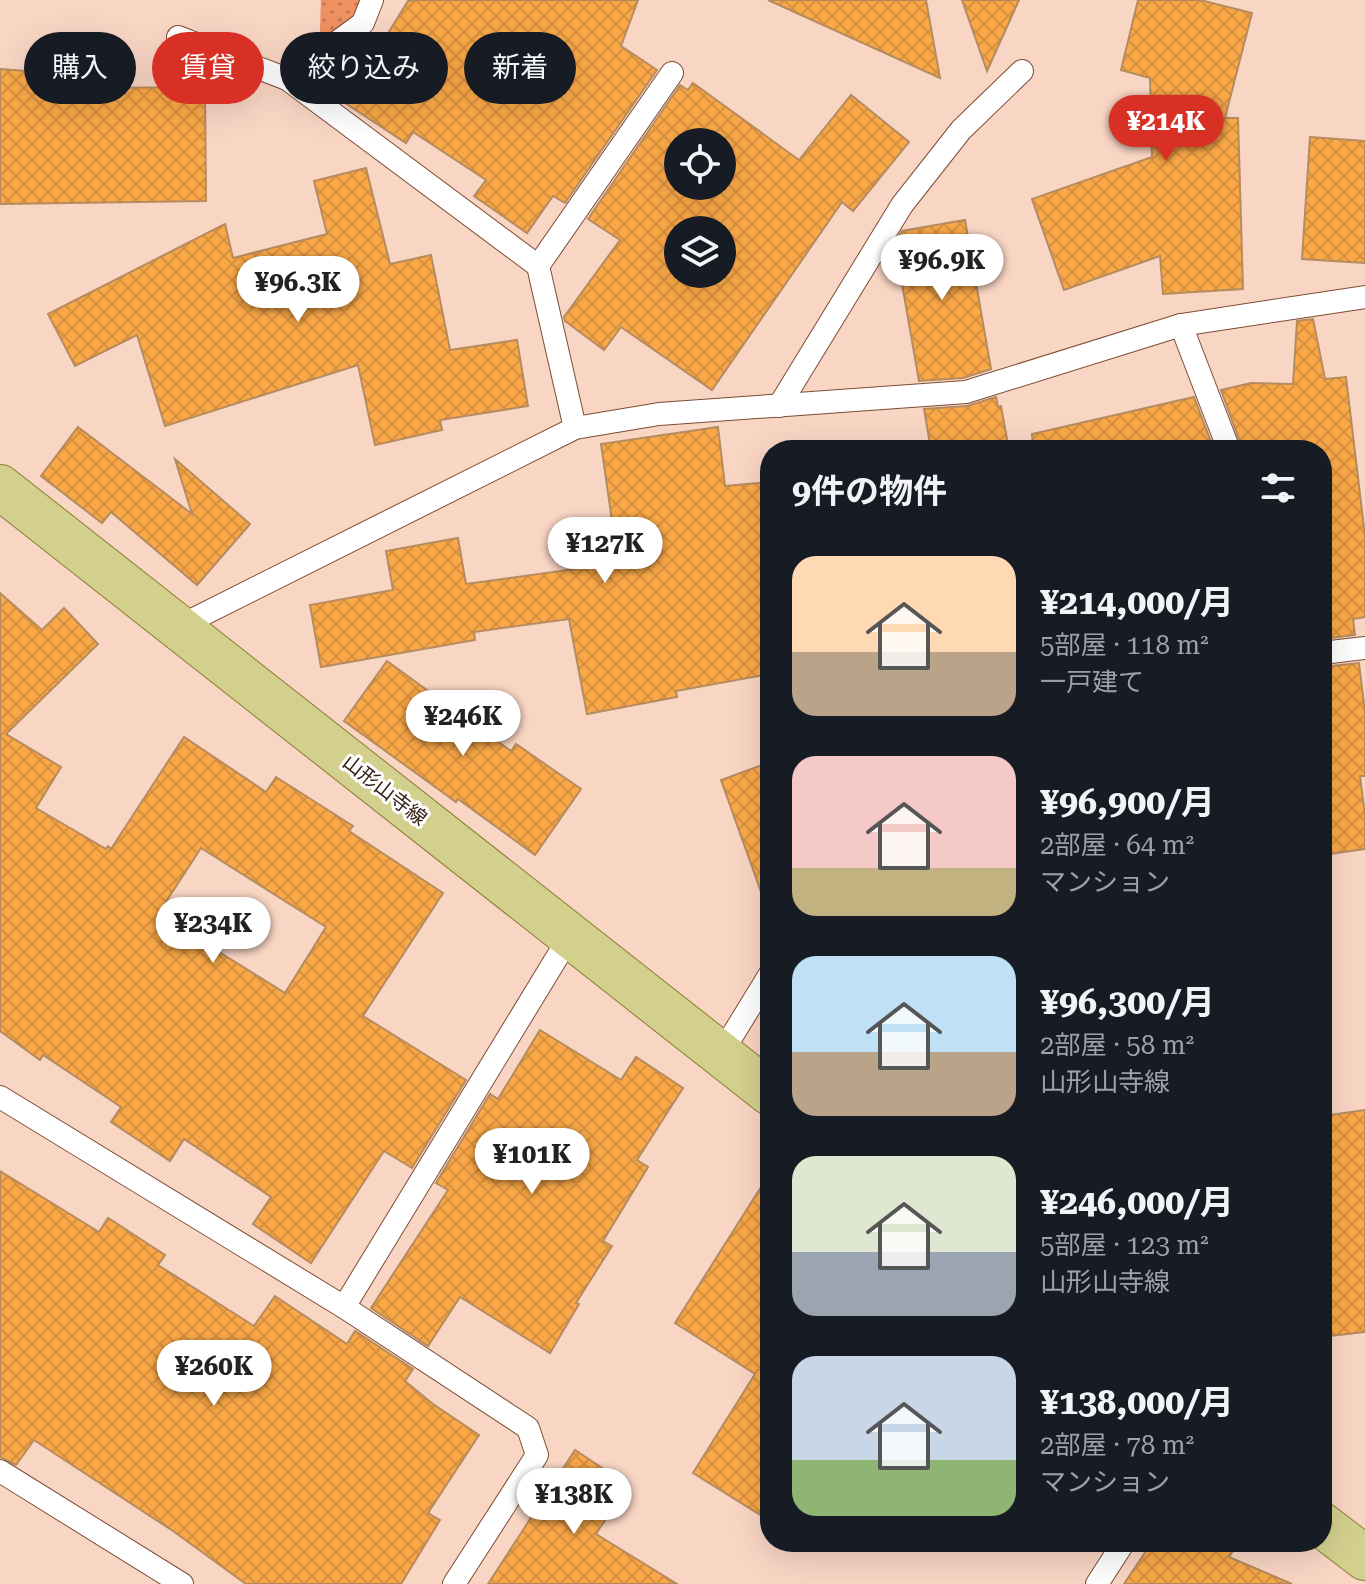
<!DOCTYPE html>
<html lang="ja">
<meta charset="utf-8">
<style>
:root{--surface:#171b24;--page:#20242c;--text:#f1f3f6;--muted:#9ea1a6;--accent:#d93025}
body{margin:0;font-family:"Roboto Serif","Noto Sans JP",serif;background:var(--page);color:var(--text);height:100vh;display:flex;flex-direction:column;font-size:30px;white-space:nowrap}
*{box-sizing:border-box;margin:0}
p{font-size:26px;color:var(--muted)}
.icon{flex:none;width:44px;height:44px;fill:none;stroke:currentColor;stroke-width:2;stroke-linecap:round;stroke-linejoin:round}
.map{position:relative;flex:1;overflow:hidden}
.drawer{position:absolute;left:760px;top:440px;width:572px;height:1112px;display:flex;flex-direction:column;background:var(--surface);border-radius:32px;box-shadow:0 8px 32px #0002}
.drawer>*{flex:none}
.guide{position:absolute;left:24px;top:32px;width:616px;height:72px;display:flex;gap:16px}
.fabs{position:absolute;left:664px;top:128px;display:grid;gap:16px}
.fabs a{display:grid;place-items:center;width:72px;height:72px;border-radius:50%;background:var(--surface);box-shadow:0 8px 32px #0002;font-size:40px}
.price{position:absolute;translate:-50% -68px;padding:0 18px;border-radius:28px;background:#fff;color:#222;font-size:26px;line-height:52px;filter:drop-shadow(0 2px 4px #0008)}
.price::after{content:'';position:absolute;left:50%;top:48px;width:24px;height:18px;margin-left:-12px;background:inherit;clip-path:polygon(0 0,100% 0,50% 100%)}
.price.active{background:var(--accent);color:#fff}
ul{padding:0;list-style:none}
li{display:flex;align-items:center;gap:24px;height:200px;padding:0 32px}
li span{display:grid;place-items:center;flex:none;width:224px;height:160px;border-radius:24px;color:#555}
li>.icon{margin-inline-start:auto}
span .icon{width:96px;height:96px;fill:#fffc;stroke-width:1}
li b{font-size:34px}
h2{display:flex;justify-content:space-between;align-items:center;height:96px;padding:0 32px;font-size:34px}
.tag{padding:0 28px;border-radius:36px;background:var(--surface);box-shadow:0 8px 32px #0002;font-size:28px;line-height:72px}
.tag.active{background:var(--accent);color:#fff}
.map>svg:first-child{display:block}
.park{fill:url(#park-dots)}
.building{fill:url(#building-cross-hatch);stroke:#b58b60;stroke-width:2;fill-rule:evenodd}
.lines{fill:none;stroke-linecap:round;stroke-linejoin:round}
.lane-casing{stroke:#7e4c33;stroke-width:24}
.primary-casing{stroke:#897e32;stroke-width:46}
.lane{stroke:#fff;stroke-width:22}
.primary{stroke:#d3d08e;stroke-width:44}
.labels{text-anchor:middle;stroke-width:6;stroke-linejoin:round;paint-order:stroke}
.street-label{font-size:20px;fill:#362015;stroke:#fefefe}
</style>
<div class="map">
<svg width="1365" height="1584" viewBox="0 0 1365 1584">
<defs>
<pattern id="park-dots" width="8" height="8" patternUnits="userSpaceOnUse" patternTransform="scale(2)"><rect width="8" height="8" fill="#ef9162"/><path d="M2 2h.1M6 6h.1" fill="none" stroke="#c27650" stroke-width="1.8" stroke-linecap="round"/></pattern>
<pattern id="building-cross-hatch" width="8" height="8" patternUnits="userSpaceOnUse" patternTransform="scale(2)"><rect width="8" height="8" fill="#faa847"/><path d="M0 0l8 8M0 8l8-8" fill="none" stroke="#d7903d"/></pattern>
</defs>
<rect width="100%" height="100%" fill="#f9d5c4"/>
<!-- park -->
<polygon class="park" points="321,0 372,0 319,55"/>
<!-- building -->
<g class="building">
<polygon points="418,0 638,0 621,46 657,70 565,203 553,196 527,233 474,196 486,180 413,132 406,143 345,103 408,1"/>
<polygon points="768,0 926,0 940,78"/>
<polygon points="962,0 1019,0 987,71"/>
<polygon points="1138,0 1200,0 1252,13 1225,118 1238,118 1243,289 1163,294 1160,256 1064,290 1032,199 1152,157 1150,78 1121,70"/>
<polygon points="40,43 96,44 95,88 205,87 206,201 0,204 0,69 40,72"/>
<path d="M693,83L799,160L851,95L909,142L853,211L842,202L712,390L621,327L604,350L565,321L564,317L620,240L588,219L680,85L688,90ZM678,142H722V186H678ZM678,230H722V274H678Z"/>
<polygon points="1310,137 1365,141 1365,263 1302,259"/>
<polygon points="366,168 390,264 431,255 450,350 517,340 528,406 440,420 442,430 375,445 358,365 165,426 137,335 75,366 48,314 225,224 233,258 327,234 314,181"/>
<polygon points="965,220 991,369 963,378 919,381 895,244 902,231"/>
<polygon points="1313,319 1325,379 1346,377 1365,536 1365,617 1353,619 1355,635 1322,639 1322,450 1243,450 1221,390 1251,383 1293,384 1297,321"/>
<polygon points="996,397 998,407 1001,406 1009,450 931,450 924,409 967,406"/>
<polygon points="1194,397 1214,450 1033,450 1032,434"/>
<polygon points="78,427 192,514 175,459 250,524 197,585 111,512 102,523 41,476"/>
<polygon points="718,427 725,486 770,482 770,674 676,691 677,697 587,714 569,619 474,632 475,640 321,667 310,605 393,590 386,551 458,538 466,584 618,563 601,444"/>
<path d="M0,593L42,630L64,608L98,644L6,734L61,767L36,808L106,849L108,846L111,849L184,737L266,792L276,777L353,826L349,831L443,893L363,1016L466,1080L412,1168L384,1151L311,1263L253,1224L271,1197L184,1139L170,1161L111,1122L121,1107L43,1055L40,1060L0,1031ZM201,848L326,927L285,993L158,914Z"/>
<polygon points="387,661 511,751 516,744 581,789 535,855 458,799 456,802 344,721"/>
<polygon points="1359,663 1365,712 1365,776 1360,776 1365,815 1365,849 1322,855 1322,667"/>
<polygon points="770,762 770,902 765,903 721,780"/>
<polygon points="540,1030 621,1080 636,1057 683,1088 637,1160 648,1167 603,1241 612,1246 576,1303 579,1304 550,1353 460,1297 428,1346 371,1308 448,1190 436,1183 490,1094 498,1099"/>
<polygon points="1365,1110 1365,1332 1322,1337 1322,1116"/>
<polygon points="0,1171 99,1232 108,1218 165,1255 158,1265 254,1326 275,1296 347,1344 355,1331 413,1369 405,1381 433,1404 479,1435 428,1513 440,1520 401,1584 246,1584 173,1531 34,1440 16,1465 0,1457"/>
<polygon points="770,1173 770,1521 693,1473 755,1374 675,1323"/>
<polygon points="575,1450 628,1485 596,1534 677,1584 488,1584"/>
<polygon points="1152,1542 1239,1542 1229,1557 1292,1584 1124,1584"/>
</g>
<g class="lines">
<!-- lane casing -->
<g class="lane-casing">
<g id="lane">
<polyline points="178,37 287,79 538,266 575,428"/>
<polyline points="287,79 363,23 372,0"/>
<polyline points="538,266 672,73"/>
<polyline points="1181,325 1229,450"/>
<polyline points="779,406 902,205 961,130 1022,71"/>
<polyline points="178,627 575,428 659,414 966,392 1181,325 1365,297"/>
<polyline points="1322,653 1365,648"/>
<polyline points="721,1054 770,974"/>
<polyline points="0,1097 344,1307 528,1428 537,1455 454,1584"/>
<polyline points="344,1307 570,936"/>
<polyline points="0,1471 182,1584"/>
<polyline points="1097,1584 1124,1542"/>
</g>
</g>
<!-- primary casing -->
<g class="primary-casing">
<g id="primary">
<polyline points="0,487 770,1093"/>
<polyline points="1322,1525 1365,1558"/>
</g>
</g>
<!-- lane -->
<use href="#lane" class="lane"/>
<!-- primary -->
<use href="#primary" class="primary"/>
</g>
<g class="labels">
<!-- street labels -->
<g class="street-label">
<text transform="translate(385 790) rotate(38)" y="7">山形山寺線</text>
</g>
</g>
</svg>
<div class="fabs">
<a><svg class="icon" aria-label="locate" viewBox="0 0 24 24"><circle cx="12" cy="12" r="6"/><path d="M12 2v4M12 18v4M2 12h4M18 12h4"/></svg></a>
<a><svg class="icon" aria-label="layers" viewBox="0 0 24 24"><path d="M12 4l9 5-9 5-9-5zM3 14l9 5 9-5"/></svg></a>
</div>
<b class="price active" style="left:1166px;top:163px">¥214K</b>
<b class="price" style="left:942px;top:302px">¥96.9K</b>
<b class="price" style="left:298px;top:324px">¥96.3K</b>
<b class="price" style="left:605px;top:585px">¥127K</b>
<b class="price" style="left:463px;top:758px">¥246K</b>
<b class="price" style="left:213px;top:965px">¥234K</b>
<b class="price" style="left:532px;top:1196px">¥101K</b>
<b class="price" style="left:214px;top:1408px">¥260K</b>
<b class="price" style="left:574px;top:1536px">¥138K</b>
<div class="guide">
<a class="tag">購入</a>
<a class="tag active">賃貸</a>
<a class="tag">絞り込み</a>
<a class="tag">新着</a>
</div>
<section class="drawer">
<h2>9件の物件<svg class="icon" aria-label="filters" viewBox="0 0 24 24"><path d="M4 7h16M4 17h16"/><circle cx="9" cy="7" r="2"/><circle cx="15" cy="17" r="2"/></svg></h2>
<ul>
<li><span style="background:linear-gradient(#ffd9b3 60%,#b9a48a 0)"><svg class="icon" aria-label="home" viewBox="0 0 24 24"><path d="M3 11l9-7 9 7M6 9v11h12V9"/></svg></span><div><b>¥214,000/月</b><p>5部屋 · 118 m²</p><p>一戸建て</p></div></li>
<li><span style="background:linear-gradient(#f6c9c9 70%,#c2b280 0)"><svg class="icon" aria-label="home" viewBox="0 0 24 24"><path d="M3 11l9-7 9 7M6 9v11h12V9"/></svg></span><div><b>¥96,900/月</b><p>2部屋 · 64 m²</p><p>マンション</p></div></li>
<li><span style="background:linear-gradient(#bfe0f5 60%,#b9a48a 0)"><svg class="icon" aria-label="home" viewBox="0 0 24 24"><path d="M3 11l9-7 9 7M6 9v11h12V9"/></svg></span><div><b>¥96,300/月</b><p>2部屋 · 58 m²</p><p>山形山寺線</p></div></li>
<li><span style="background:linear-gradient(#dfe7d0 60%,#9aa5b1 0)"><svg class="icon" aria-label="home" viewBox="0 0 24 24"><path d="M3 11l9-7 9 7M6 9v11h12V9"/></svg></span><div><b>¥246,000/月</b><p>5部屋 · 123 m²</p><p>山形山寺線</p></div></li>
<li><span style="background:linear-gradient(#c9d6e8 65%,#8fb573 0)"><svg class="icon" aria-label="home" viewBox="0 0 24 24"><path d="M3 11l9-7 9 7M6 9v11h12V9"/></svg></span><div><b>¥138,000/月</b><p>2部屋 · 78 m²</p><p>マンション</p></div></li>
</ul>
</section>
</div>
